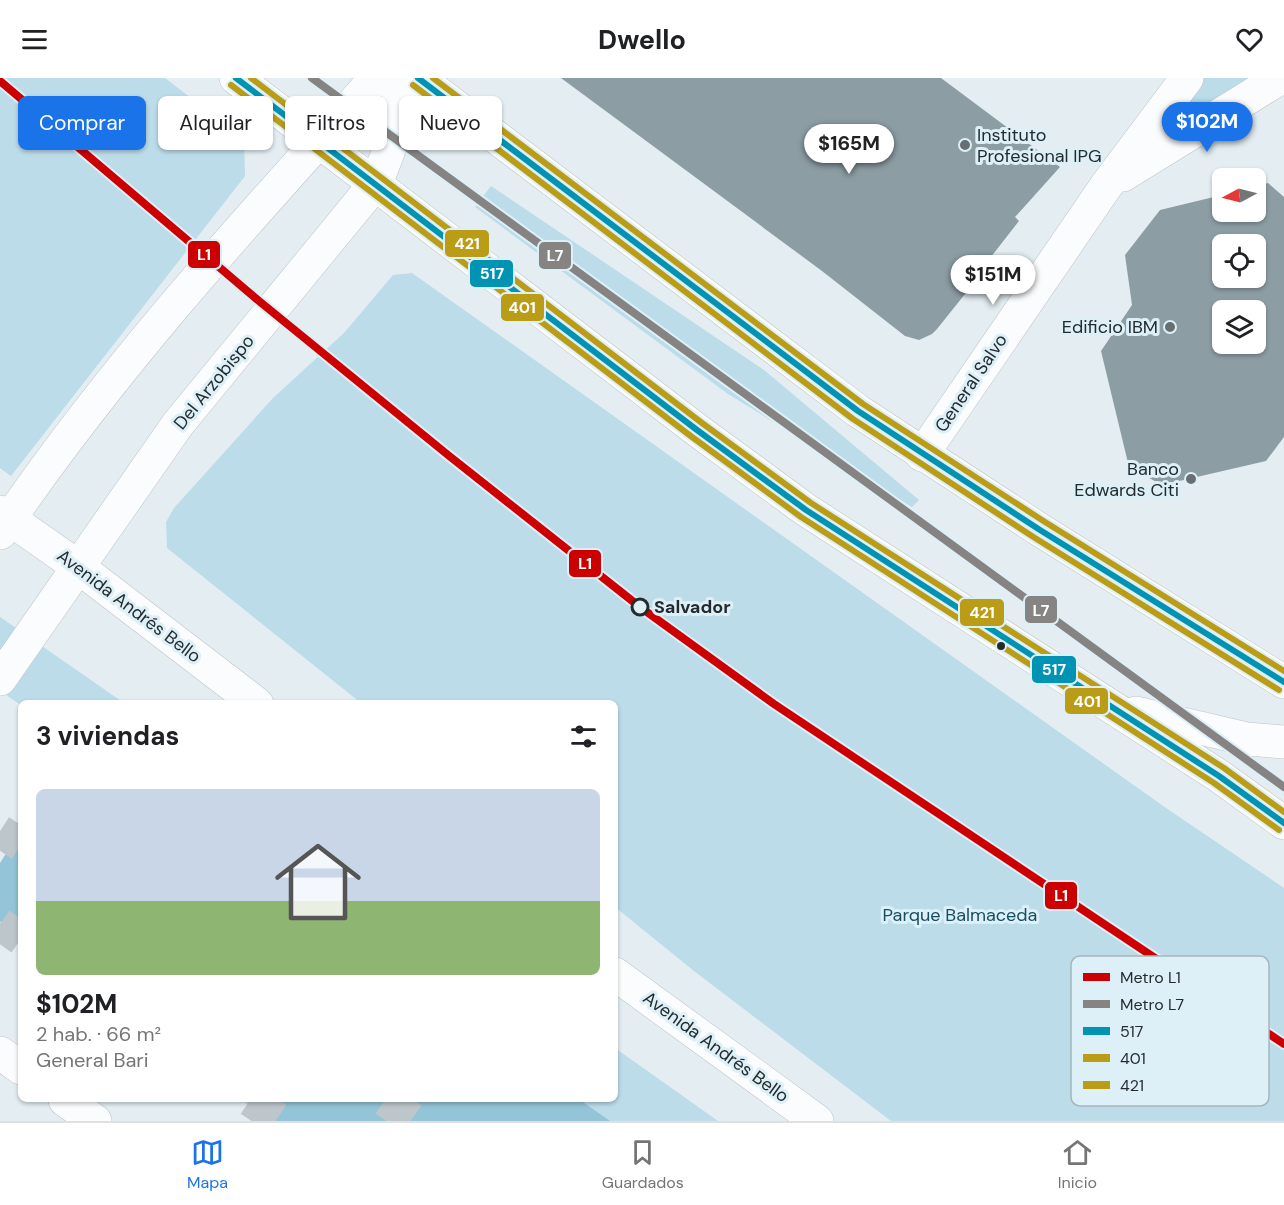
<!DOCTYPE html>
<html lang="es">
<meta charset="utf-8">
<style>
:root{--surface:#fff;--page:#f6f6f6;--text:#202124;--muted:#757577;--line:#e0e0e0;--accent:#1a73e8}
body{margin:0;font-family:"DM Sans",sans-serif;background:var(--page);color:var(--text);height:100vh;display:flex;flex-direction:column;font-size:22px;white-space:nowrap}
*{box-sizing:border-box;margin:0}
p{font-size:20px;color:var(--muted)}
.icon{flex:none;width:33px;height:33px;fill:none;stroke:currentColor;stroke-width:2;stroke-linecap:round;stroke-linejoin:round}
.map{position:relative;flex:1;overflow:hidden}
.sheet{position:absolute;left:18px;top:622px;width:600px;height:402px;display:flex;flex-direction:column;background:var(--surface);border-radius:9px;box-shadow:0 2px 4px #0004}
.sheet>*{flex:none}
.hud{position:absolute;left:18px;top:18px;width:600px;height:54px;display:flex;gap:12px}
.needle{width:39px;rotate:263deg}
.fabs{position:absolute;left:1212px;top:90px;display:grid;gap:12px}
.fabs a{display:grid;place-items:center;width:54px;height:54px;border-radius:9px;background:var(--surface);box-shadow:0 2px 4px #0004;font-size:30px}
.price{position:absolute;translate:-50% -51px;padding:0 14px;border-radius:21px;background:#fff;color:#222;font-size:20px;line-height:39px;filter:drop-shadow(0 2px 3px #0008)}
.price::after{content:'';position:absolute;left:50%;top:36px;width:18px;height:14px;margin-left:-9px;background:inherit;clip-path:polygon(0 0,100% 0,50% 100%)}
.price.current{background:var(--accent);color:#fff}
ul{padding:0;list-style:none}
li{display:grid;align-content:center;gap:12px;height:318px;padding:0 18px}
li+li{border-top:2px solid var(--line)}
li span{display:grid;place-items:center;height:186px;border-radius:9px;color:#555}
li>.icon{margin-inline-start:auto}
span .icon{width:108px;height:108px;fill:#fffc;stroke-width:1}
li b{font-size:26px}
h2{display:flex;justify-content:space-between;align-items:center;height:72px;padding:0 18px;font-size:26px}
.chip{padding:0 21px;border-radius:9px;background:var(--surface);box-shadow:0 2px 4px #0004;font-size:21px;line-height:54px}
.chip.current{background:var(--accent);color:#fff}
header{display:flex;justify-content:space-between;align-items:center;height:78px;padding:0 18px;background:var(--surface);font-size:27px;font-weight:700}
.menu{display:flex;justify-content:space-around;align-items:center;height:84px;border-top:2px solid var(--line);background:var(--surface);font-size:16px;color:var(--muted)}
.menu a{display:grid;justify-items:center;gap:3px}
.menu .current{color:var(--accent)}
.map>svg:first-child{display:block}
.green{fill:#bcdcea}
.water{fill:#93c4d7}
.pier{fill:#e3edf2}
.building{fill:#8c9da4;fill-rule:evenodd}
.lines{fill:none;stroke-linecap:round;stroke-linejoin:round}
.highway-tunnel{stroke:#bdc6cb;stroke-width:33;stroke-dasharray:33 16;stroke-linecap:butt}
.minor-casing{stroke:#bec5c9;stroke-width:34}
.major-casing{stroke:#bec5c9;stroke-width:34}
.minor{stroke:#fbfcfd;stroke-width:33}
.major{stroke:#fbfcfd;stroke-width:33}
.bus-1-casing{stroke:#ddf0f8;stroke-width:10}
.bus-2-casing{stroke:#ddf0f8;stroke-width:10}
.bus-3-casing{stroke:#ddf0f8;stroke-width:10}
.bus-1{stroke:#0093b3;stroke-width:6}
.bus-2{stroke:#bb9c17;stroke-width:6}
.bus-3{stroke:#bb9c17;stroke-width:6}
.metro-1-casing{stroke:#ddf0f8;stroke-width:12}
.metro-2-casing{stroke:#ddf0f8;stroke-width:12}
.metro-1{stroke:#c00;stroke-width:8}
.metro-2{stroke:#868383;stroke-width:8}
.poi-dot{fill:#676f73;stroke:#ddf0f8;stroke-width:2}
.stop-dot{fill:#ddf0f8;stroke:#242b2e;stroke-width:3}
.bus-dot{fill:#242b2e;stroke:#ddf0f8;stroke-width:2}
.labels{text-anchor:middle;stroke-width:6;stroke-linejoin:round;paint-order:stroke}
.poi-label{font-size:18px;fill:#242b2e;stroke:#ddf0f8;text-anchor:end}
.street-label{font-size:18px;fill:#242b2e;stroke:#ddf0f8}
.stop-label{font-size:18px;font-weight:bold;fill:#242b2e;stroke:#ddf0f8;text-anchor:start}
.park-label{font-size:18px;fill:#174d60;stroke:#ddf0f8}
.key{fill:#ddf0f8;stroke:#a6b5bb;stroke-width:1.5}
.key-label{font-size:16px;fill:#242b2e}
.line-badge{stroke:#ddf0f8;stroke-width:2}
.badge-label{font-size:16px;text-anchor:middle;font-weight:bold;fill:#fff}
</style>
<header><svg class="icon" aria-label="menu" viewBox="0 0 24 24"><path d="M4 6h16M4 12h16M4 18h16"/></svg>Dwello<svg class="icon" aria-label="heart" viewBox="0 0 24 24"><path d="M12 20l-8-8c-3-5 5-10 8-4 3-6 11-1 8 4z"/></svg></header>
<div class="map">
<svg width="1284" height="1043" viewBox="0 0 1284 1043">
<rect width="100%" height="100%" fill="#e3edf2"/>
<!-- green -->
<g class="green">
<polygon points="0,0 165,0 244,61 245,98 11,398 0,390"/>
<polygon points="1191,0 1273,0 1128,86"/>
<polygon points="491,108 764,292 919,422 912,429 728,316 475,129"/>
<polygon points="412,195 1166,730 1284,810 1284,1043 891,1043 694,893 615,829 615,626 361,625 167,470 166,444 174,430 273,320 344,255 393,197"/>
<polygon points="0,539 124,625 21,626 21,868 0,853"/>
<polygon points="615,970 718,1043 272,1043 241,1022 615,1022"/>
</g>
<!-- water -->
<g class="water">
<polygon points="0,616 21,631 21,858 0,843"/>
<polygon points="246,1022 580,1022 610,1043 276,1043"/>
</g>
<!-- pier -->
<polygon class="pier" points="0,613 21,627 21,752 0,785"/>
<!-- building -->
<g class="building">
<polygon points="561,0 941,0 1060,89 1015,139 1019,143 987,184 989,186 937,251 932,256 919,262 905,258 822,193"/>
<path d="M1268,105L1284,119V359L1266,383L1162,407L1129,389L1101,273L1132,227L1125,177L1160,132L1222,117V134H1256V108ZM1222,166H1256V200H1222ZM1222,232H1256V266H1222Z"/>
</g>
<g class="lines">
<!-- highway-tunnel -->
<g class="highway-tunnel">
<polyline points="0,753 21,767"/>
<polyline points="0,846 21,861"/>
<polyline points="250,1022 281,1043"/>
<polyline points="385,1022 415,1043"/>
</g>
<!-- minor casing -->
<g class="minor-casing">
<g id="minor">
<polyline points="1123,97 1280,0"/>
<polyline points="922,377 1106,108 1187,0"/>
</g>
</g>
<!-- major casing -->
<g class="major-casing">
<g id="major">
<polyline points="236,0 697,352 806,432 1219,698 1284,745"/>
<polyline points="418,0 858,333 1040,452 1284,604"/>
<polyline points="0,434 77,488 257,626"/>
<path d="M0,455C111,291 244,146 376,0"/>
<path d="M0,601L178,346L375,106C391,72 402,38 397,0"/>
<polyline points="1136,635 1247,661 1284,664"/>
<polyline points="615,896 817,1043"/>
<polyline points="0,975 21,990"/>
<polyline points="65,1022 95,1043"/>
</g>
</g>
<!-- minor -->
<use href="#minor" class="minor"/>
<!-- major -->
<use href="#major" class="major"/>
<!-- bus-1 casing -->
<g class="bus-1-casing">
<g id="bus-1">
<polyline points="236,0 697,352 806,432 1219,698 1284,745"/>
<polyline points="418,0 858,333 1040,452 1284,604"/>
</g>
</g>
<!-- bus-2 casing -->
<g class="bus-2-casing">
<g id="bus-2">
<polyline points="231,7 692,359 801,439 1214,705 1279,752"/>
<polyline points="413,7 853,341 1035,460 1279,612"/>
</g>
</g>
<!-- bus-3 casing -->
<g class="bus-3-casing">
<g id="bus-3">
<polyline points="251,0 702,345 811,425 1224,690 1284,734"/>
<polyline points="433,0 863,326 1045,444 1284,593"/>
</g>
</g>
<!-- bus-1 -->
<use href="#bus-1" class="bus-1"/>
<!-- bus-2 -->
<use href="#bus-2" class="bus-2"/>
<!-- bus-3 -->
<use href="#bus-3" class="bus-3"/>
<!-- metro-1 casing -->
<g class="metro-1-casing">
<polyline id="metro-1" points="0,3 259,223 448,377 640,529 774,626 1284,966"/>
</g>
<!-- metro-2 casing -->
<g class="metro-2-casing">
<polyline id="metro-2" points="312,0 1284,709"/>
</g>
<!-- metro-1 -->
<use href="#metro-1" class="metro-1"/>
<!-- metro-2 -->
<use href="#metro-2" class="metro-2"/>
</g>
<!-- markers -->
<g class="poi-dot">
<circle cx="965" cy="67" r="6"/>
<circle cx="1170" cy="249" r="6"/>
<circle cx="1191" cy="401" r="6"/>
</g>
<circle class="stop-dot" cx="640" cy="529" r="8"/>
<circle class="bus-dot" cx="1001" cy="568" r="5"/>
<g class="labels">
<!-- poi labels -->
<g class="poi-label">
<text x="977" y="63" text-anchor="start">Instituto<tspan x="977" dy="21">Profesional IPG</tspan></text>
<text x="1158" y="255">Edificio IBM</text>
<text x="1179" y="397">Banco<tspan x="1179" dy="21">Edwards Citi</tspan></text>
</g>
<!-- street labels -->
<g class="street-label">
<text transform="translate(214 304) rotate(-51)" y="6">Del Arzobispo</text>
<text transform="translate(971 305) rotate(-56)" y="6">General Salvo</text>
<text transform="translate(129 528) rotate(37)" y="6">Avenida Andrés Bello</text>
<text transform="translate(716 969) rotate(36)" y="6">Avenida Andrés Bello</text>
</g>
<!-- stop labels -->
<g class="stop-label">
<text x="654" y="535">Salvador</text>
</g>
<!-- park labels -->
<g class="park-label">
<text x="960" y="843">Parque Balmaceda</text>
</g>
</g>
<!-- legend -->
<rect x="1071" y="878" width="198" height="150" rx="9" class="key"/>
<rect x="1083" y="895" width="27" height="8" fill="#c00"/>
<rect x="1083" y="922" width="27" height="8" fill="#868383"/>
<rect x="1083" y="949" width="27" height="8" fill="#0093b3"/>
<rect x="1083" y="976" width="27" height="8" fill="#bb9c17"/>
<rect x="1083" y="1003" width="27" height="8" fill="#bb9c17"/>
<g class="key-label">
<text x="1120" y="905">Metro L1</text>
<text x="1120" y="932">Metro L7</text>
<text x="1120" y="959">517</text>
<text x="1120" y="986">401</text>
<text x="1120" y="1013">421</text>
</g>
<g class="line-badge">
<rect x="444" y="151" width="46" height="29" rx="6" fill="#bb9c17"/>
<rect x="187" y="162" width="34" height="29" rx="6" fill="#c00"/>
<rect x="538" y="163" width="34" height="29" rx="6" fill="#868383"/>
<rect x="469" y="181" width="45" height="29" rx="6" fill="#0093b3"/>
<rect x="500" y="215" width="45" height="29" rx="6" fill="#bb9c17"/>
<rect x="568" y="471" width="34" height="29" rx="6" fill="#c00"/>
<rect x="1024" y="517" width="34" height="29" rx="6" fill="#868383"/>
<rect x="959" y="520" width="46" height="29" rx="6" fill="#bb9c17"/>
<rect x="1031" y="577" width="46" height="29" rx="6" fill="#0093b3"/>
<rect x="1064" y="609" width="45" height="28" rx="6" fill="#bb9c17"/>
<rect x="1044" y="803" width="34" height="29" rx="6" fill="#c00"/>
</g>
<g class="badge-label">
<text x="467" y="171">421</text>
<text x="204" y="182">L1</text>
<text x="555" y="183">L7</text>
<text x="492" y="201">517</text>
<text x="522" y="235">401</text>
<text x="585" y="491">L1</text>
<text x="1041" y="538">L7</text>
<text x="982" y="540">421</text>
<text x="1054" y="597">517</text>
<text x="1087" y="629">401</text>
<text x="1061" y="823">L1</text>
</g>
</svg>
<div class="fabs">
<a><svg class="needle" viewBox="-14 -14 28 28"><path d="M0-13l5 13h-10z" fill="#e53935"/><path d="M0 13l5-13h-10z" fill="#757577"/></svg></a>
<a><svg class="icon" aria-label="locate" viewBox="0 0 24 24"><circle cx="12" cy="12" r="6"/><path d="M12 2v4M12 18v4M2 12h4M18 12h4"/></svg></a>
<a><svg class="icon" aria-label="layers" viewBox="0 0 24 24"><path d="M12 4l9 5-9 5-9-5zM3 14l9 5 9-5"/></svg></a>
</div>
<b class="price current" style="left:1207px;top:75px">$102M</b>
<b class="price" style="left:849px;top:97px">$165M</b>
<b class="price" style="left:993px;top:228px">$151M</b>
<div class="hud">
<a class="chip current">Comprar</a>
<a class="chip">Alquilar</a>
<a class="chip">Filtros</a>
<a class="chip">Nuevo</a>
</div>
<section class="sheet">
<h2>3 viviendas<svg class="icon" aria-label="filters" viewBox="0 0 24 24"><path d="M4 7h16M4 17h16"/><circle cx="9" cy="7" r="2"/><circle cx="15" cy="17" r="2"/></svg></h2>
<ul>
<li><span style="background:linear-gradient(#c9d6e8 60%,#8fb573 0)"><svg class="icon" aria-label="home" viewBox="0 0 24 24"><path d="M3 11l9-7 9 7M6 9v11h12V9"/></svg></span><div><b>$102M</b><p>2 hab. · 66 m²</p><p>General Bari</p></div></li>
</ul>
</section>
</div>
<nav class="menu">
<a class="current"><svg class="icon" aria-label="map" viewBox="0 0 24 24"><path d="M3 6l6-2 6 2 6-2v14l-6 2-6-2-6 2zM9 4v14M15 6v14"/></svg>Mapa</a>
<a><svg class="icon" aria-label="saved" viewBox="0 0 24 24"><path d="M7 4h10v16l-5-4-5 4z"/></svg>Guardados</a>
<a><svg class="icon" aria-label="home" viewBox="0 0 24 24"><path d="M3 11l9-7 9 7M6 9v11h12V9"/></svg>Inicio</a>
</nav>
